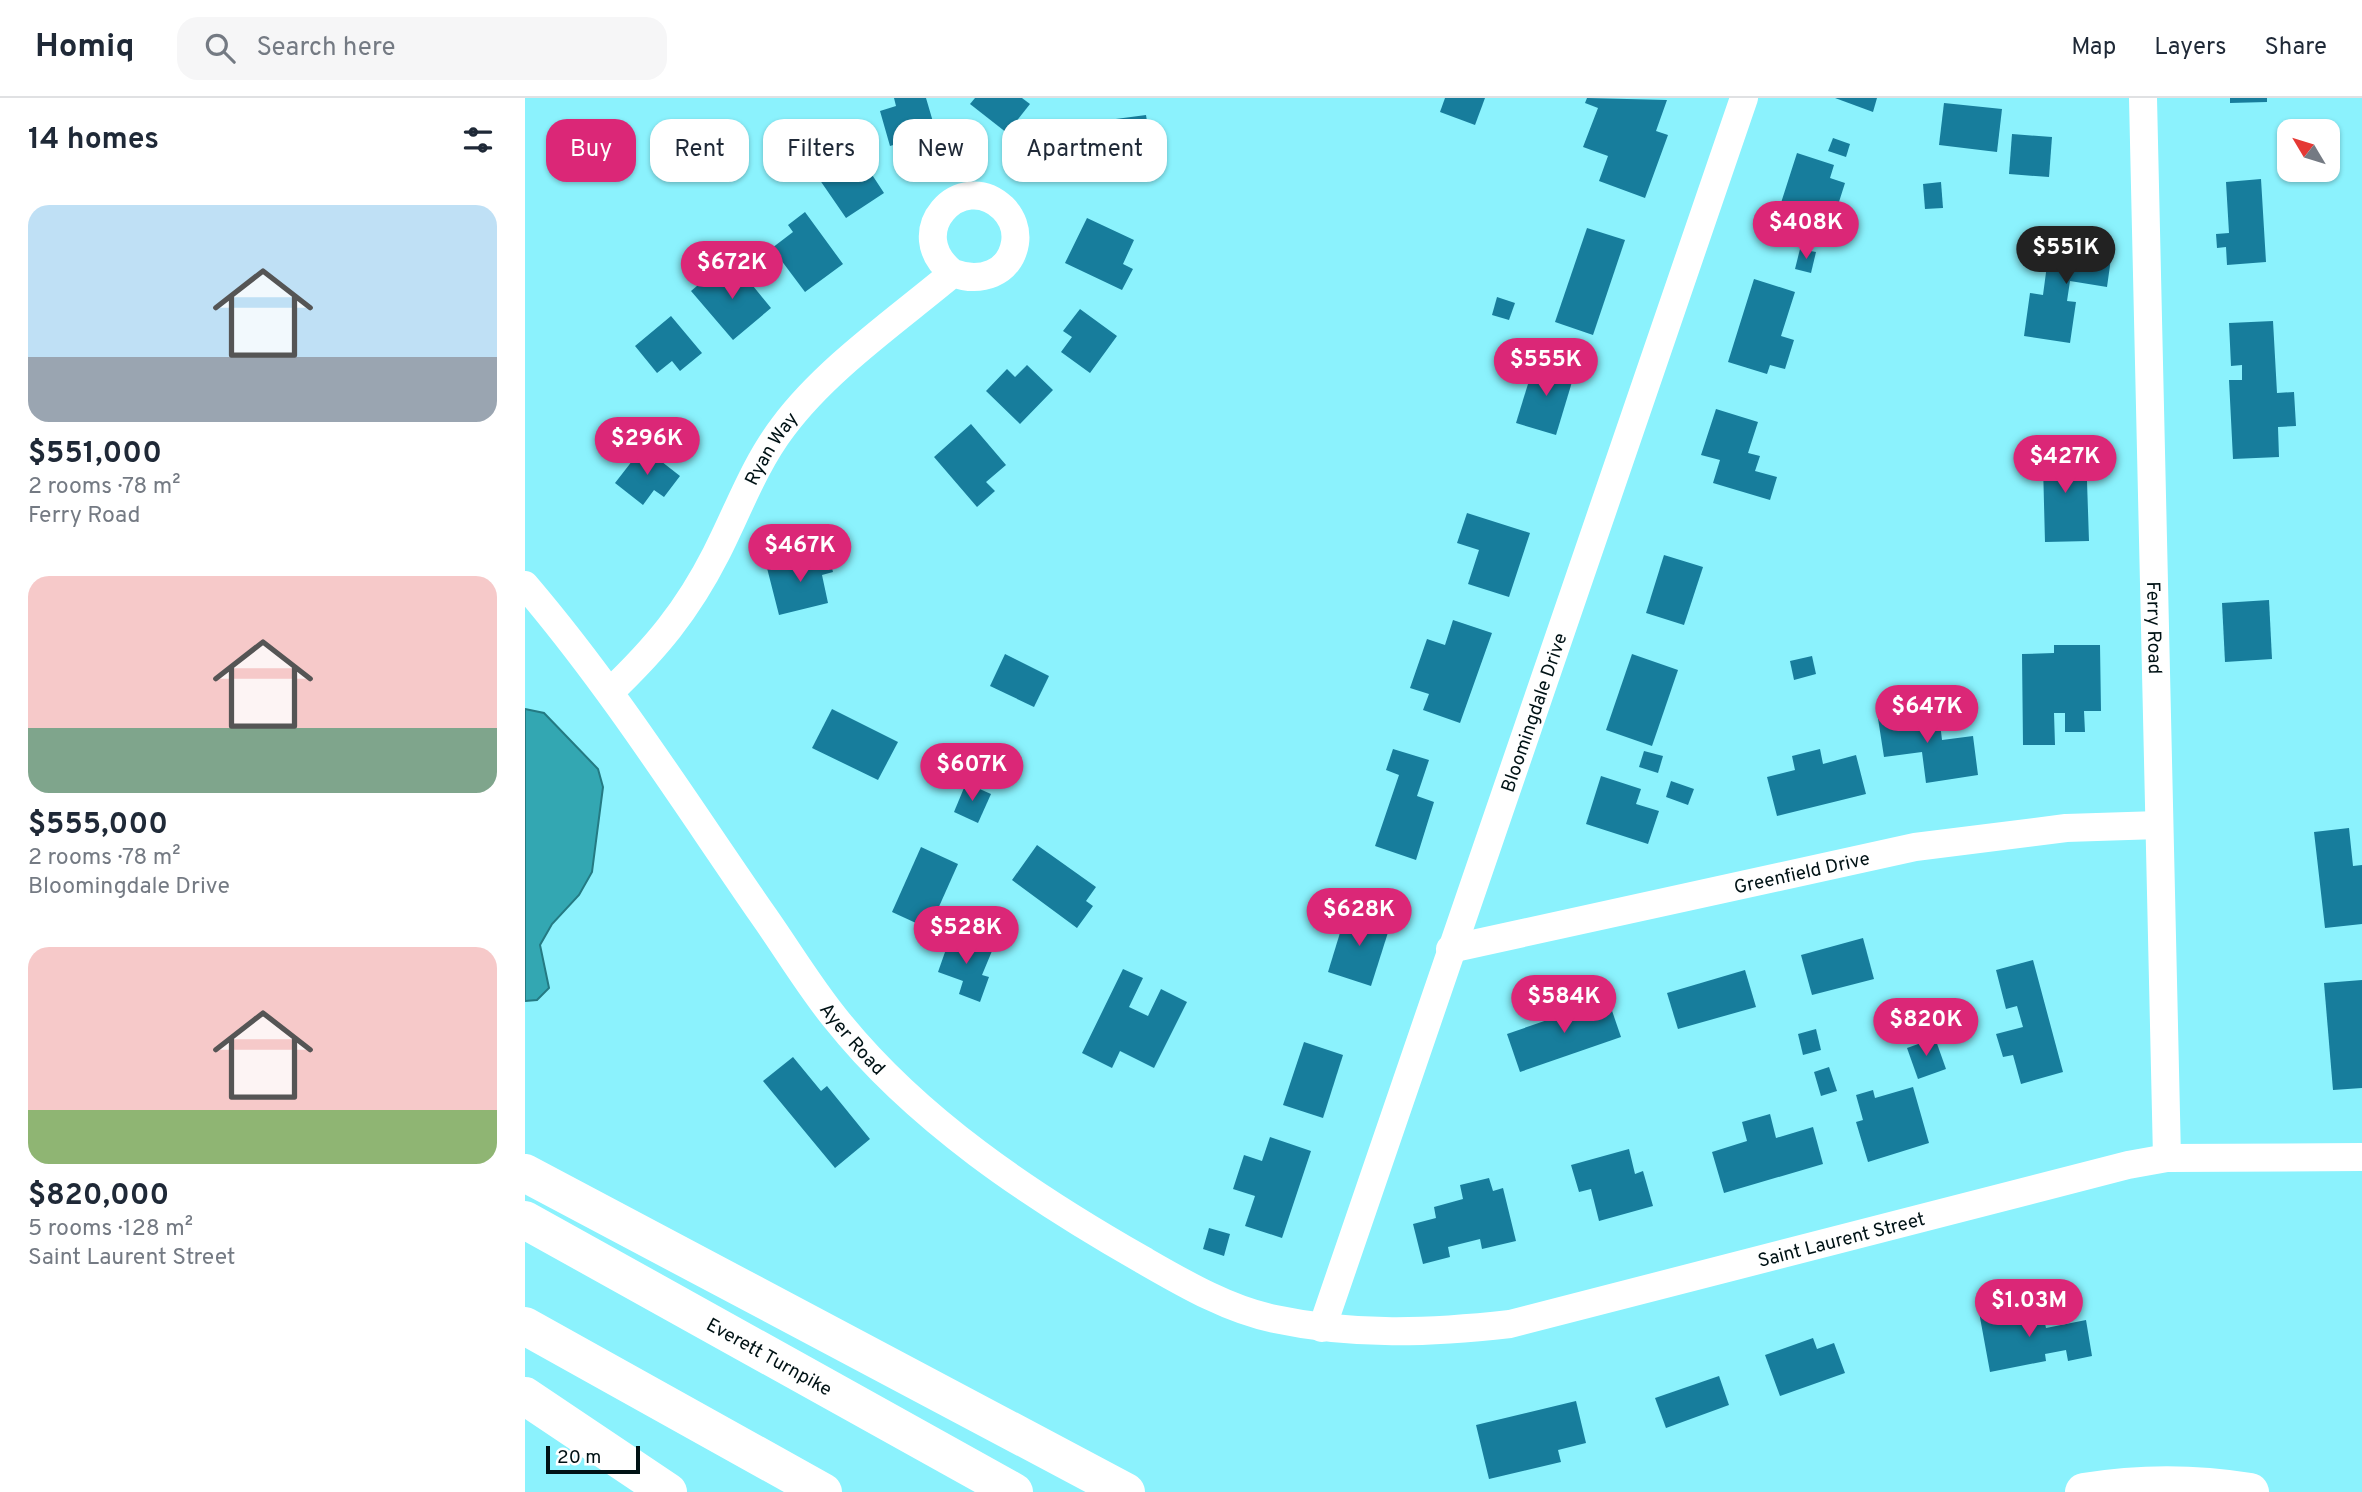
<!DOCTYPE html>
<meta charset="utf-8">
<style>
:root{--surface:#fff;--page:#f6f6f7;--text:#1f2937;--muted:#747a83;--line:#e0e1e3;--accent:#db2777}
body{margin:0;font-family:Overpass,sans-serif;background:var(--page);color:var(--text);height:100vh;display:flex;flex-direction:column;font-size:26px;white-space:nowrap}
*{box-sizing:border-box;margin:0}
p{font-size:23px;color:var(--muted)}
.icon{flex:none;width:38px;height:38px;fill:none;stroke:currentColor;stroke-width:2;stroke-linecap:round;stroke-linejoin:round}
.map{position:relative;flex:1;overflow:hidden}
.sheet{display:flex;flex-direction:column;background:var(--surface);width:525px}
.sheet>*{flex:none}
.banner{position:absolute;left:21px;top:21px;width:665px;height:63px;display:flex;gap:14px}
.needle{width:46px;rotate:308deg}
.buttons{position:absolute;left:1752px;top:21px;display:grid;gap:14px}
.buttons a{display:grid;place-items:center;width:63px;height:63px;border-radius:14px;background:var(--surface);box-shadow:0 2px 5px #0004;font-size:35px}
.scale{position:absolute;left:21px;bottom:18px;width:94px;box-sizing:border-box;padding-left:7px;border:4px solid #001215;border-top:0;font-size:19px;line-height:24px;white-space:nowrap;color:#001215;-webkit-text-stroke:5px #fff;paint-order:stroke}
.price{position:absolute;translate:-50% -60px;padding:0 16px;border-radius:24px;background:var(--accent);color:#fff;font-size:23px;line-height:46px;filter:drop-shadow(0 2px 4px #0008)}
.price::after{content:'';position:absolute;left:50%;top:42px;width:21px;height:16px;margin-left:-10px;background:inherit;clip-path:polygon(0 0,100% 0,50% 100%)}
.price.current{background:#222;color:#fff}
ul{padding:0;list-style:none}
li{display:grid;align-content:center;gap:14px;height:371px;padding:0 28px}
li span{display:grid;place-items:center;height:217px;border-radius:21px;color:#555}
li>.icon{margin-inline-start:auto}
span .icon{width:126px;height:126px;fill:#fffc;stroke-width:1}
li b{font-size:30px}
h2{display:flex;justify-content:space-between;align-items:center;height:84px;padding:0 28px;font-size:30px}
.pill{padding:0 24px;border-radius:21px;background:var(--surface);box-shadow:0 2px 5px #0004;font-size:24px;line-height:63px}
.pill.current{background:var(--accent);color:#fff}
header{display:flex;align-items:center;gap:42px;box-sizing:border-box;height:98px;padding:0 35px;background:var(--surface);border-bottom:2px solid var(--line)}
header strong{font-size:33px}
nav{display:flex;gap:38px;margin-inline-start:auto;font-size:24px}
.search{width:490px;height:63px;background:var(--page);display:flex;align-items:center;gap:18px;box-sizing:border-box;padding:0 24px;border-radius:21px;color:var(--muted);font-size:26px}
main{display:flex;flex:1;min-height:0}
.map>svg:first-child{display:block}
.water{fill:#33a7b2;stroke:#247a83;stroke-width:2}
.building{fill:#177d9c}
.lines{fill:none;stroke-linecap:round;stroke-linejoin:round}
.street{stroke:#fff;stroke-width:28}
.highway{stroke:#fff;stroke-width:38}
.labels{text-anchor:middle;stroke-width:6;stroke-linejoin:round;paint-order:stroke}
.street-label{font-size:19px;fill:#001215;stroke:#fff}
</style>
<header>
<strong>Homiq</strong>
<div class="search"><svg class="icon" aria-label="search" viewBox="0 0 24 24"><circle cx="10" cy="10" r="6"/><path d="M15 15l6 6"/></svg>Search here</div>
<nav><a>Map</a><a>Layers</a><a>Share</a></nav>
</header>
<main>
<section class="sheet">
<h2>14 homes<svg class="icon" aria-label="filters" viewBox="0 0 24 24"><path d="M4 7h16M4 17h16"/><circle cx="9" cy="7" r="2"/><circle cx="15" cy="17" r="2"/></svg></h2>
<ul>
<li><span style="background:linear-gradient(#bfe0f5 70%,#9aa5b1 0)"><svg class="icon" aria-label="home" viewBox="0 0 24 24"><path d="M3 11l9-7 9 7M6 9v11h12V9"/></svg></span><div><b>$551,000</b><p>2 rooms · 78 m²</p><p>Ferry Road</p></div></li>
<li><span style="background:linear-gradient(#f6c9c9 70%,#7fa58c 0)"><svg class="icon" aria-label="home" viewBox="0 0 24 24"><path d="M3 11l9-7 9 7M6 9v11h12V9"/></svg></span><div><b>$555,000</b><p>2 rooms · 78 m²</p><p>Bloomingdale Drive</p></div></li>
<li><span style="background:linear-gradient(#f6c9c9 75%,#8fb573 0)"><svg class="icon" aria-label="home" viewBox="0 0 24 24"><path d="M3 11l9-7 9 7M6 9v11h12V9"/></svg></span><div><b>$820,000</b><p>5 rooms · 128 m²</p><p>Saint Laurent Street</p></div></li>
</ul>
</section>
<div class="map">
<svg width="1837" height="1394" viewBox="0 0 1837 1394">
<rect width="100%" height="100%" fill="#8bf2fd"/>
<!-- water -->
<polygon class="water" points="0,611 19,615 73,671 78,689 67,774 54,797 27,826 15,847 24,890 12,902 0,903"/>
<!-- building -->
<g class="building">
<polygon points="369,0 401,0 411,34 365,48 355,13 371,8"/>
<polygon points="450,0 497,0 505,6 482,35 445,6"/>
<polygon points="920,0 960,0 950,27 915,14"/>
<polygon points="1062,0 1142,2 1131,33 1143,37 1120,100 1074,83 1083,58 1058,49 1073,10 1060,5"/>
<polygon points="1310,0 1352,0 1348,14"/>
<polygon points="1705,0 1742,0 1742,4 1705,5"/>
<polygon points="1419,5 1477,11 1472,54 1414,47"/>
<polygon points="621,17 626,48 609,50 611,71 576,76 568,24"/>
<polygon points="1487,36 1527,39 1524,79 1484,76"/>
<polygon points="323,40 359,95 321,120 290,75 311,61 306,52"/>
<polygon points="1308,40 1325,46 1321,59 1303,53"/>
<polygon points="1272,55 1309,67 1305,80 1320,85 1306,129 1286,122 1283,131 1267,126 1271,113 1255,108"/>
<polygon points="1736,81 1741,164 1702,167 1701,149 1692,150 1691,136 1704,135 1701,84"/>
<polygon points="1416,84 1418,110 1400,111 1398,86"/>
<polygon points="280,114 318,166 280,194 247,150 268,134 263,127"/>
<polygon points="562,120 609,142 598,166 608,171 597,192 540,165"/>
<polygon points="1062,130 1100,142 1068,237 1030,224"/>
<polygon points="1526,137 1588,146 1582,189 1545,183 1542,203 1551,204 1545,245 1499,238 1505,195 1518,197"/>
<polygon points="1275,151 1291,154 1286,175 1270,171"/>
<polygon points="211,167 246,210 208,242 166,193 185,177 191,184"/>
<polygon points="1229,181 1270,194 1256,238 1269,242 1260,271 1245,267 1242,276 1203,264"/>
<polygon points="972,199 990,205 984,222 967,217"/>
<polygon points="555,211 592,238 565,275 536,254 547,239 538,233"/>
<polygon points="146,218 177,255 155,273 147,263 132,275 110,248"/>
<polygon points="1748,223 1752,295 1769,294 1771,328 1753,329 1754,359 1708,361 1704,282 1717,282 1717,267 1706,268 1704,225"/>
<polygon points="1010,263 1050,274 1031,337 991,325"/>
<polygon points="502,267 528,292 495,326 461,293 482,271 490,279"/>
<polygon points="1191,311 1233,324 1223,355 1235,358 1230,373 1252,379 1245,402 1188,385 1195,362 1176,357"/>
<polygon points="446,326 481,367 461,384 470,393 452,409 409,359"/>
<polygon points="118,349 155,378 139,399 129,392 118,407 90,385"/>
<polygon points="1561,353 1564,443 1520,444 1518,367 1507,368 1506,355"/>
<polygon points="942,415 1005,435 984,499 943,486 954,452 932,445"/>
<polygon points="303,455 308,474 297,477 303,505 254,517 242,470"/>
<polygon points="1139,457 1178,469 1159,527 1121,515"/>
<polygon points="1744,502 1747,561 1700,564 1697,505"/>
<polygon points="928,522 967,535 935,625 898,612 904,596 885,590 902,541 920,547"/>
<polygon points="1529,547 1575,547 1576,613 1559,613 1560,634 1540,634 1540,615 1529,615 1530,647 1498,647 1497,556 1529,555"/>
<polygon points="480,556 524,578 509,609 465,588"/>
<polygon points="1107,556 1153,572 1127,648 1081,632"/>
<polygon points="1287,558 1291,576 1269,582 1265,563"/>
<polygon points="1391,608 1394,628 1415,625 1417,642 1448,638 1453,677 1401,685 1397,654 1359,659 1352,614"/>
<polygon points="307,611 373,644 353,682 287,650"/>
<polygon points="868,651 904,662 892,698 909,704 891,762 850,748 874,677 861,672"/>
<polygon points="1295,651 1298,666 1331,657 1341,696 1252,718 1242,679 1270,672 1267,658"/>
<polygon points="1119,653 1138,658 1133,675 1114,669"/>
<polygon points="1076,678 1116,691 1111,706 1134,713 1123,746 1061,726"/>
<polygon points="1146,683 1169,691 1163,707 1141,699"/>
<polygon points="441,685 466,696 453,725 429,714"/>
<polygon points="1824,730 1828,768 1837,767 1837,826 1800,830 1789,734"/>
<polygon points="512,747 571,789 561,803 568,808 552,830 487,782"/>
<polygon points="396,749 433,766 404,831 367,814"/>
<polygon points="822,812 866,825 846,888 803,874"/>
<polygon points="426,837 467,853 457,877 464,879 455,904 434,896 438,883 413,874"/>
<polygon points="1338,840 1349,881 1287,897 1276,857"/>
<polygon points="1508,862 1538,974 1496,986 1488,957 1478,959 1471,936 1498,929 1492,908 1481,911 1471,872"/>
<polygon points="598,871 618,880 604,909 623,918 636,891 662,904 629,970 595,953 587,970 557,955"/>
<polygon points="1220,872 1231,909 1153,931 1142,895"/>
<polygon points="1837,882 1837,990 1808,992 1799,885"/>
<polygon points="1083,901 1096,939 995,974 982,936"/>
<polygon points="1291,931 1296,952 1278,957 1273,936"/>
<polygon points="1410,940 1421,971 1393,981 1382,950"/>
<polygon points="779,944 818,957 798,1020 758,1007"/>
<polygon points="268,959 296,993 302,988 345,1041 310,1070 238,983"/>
<polygon points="1304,969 1312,993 1296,998 1289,974"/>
<polygon points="1388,989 1404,1045 1343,1064 1331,1024 1338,1022 1331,997 1348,992 1350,1000"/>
<polygon points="1245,1016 1251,1040 1288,1029 1298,1066 1199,1095 1187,1054 1222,1043 1217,1024"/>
<polygon points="745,1039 786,1053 757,1140 720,1128 730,1098 708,1091 719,1057 737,1063"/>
<polygon points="1104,1051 1110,1076 1118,1073 1128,1108 1074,1123 1066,1091 1054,1094 1046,1067"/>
<polygon points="964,1080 968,1093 978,1090 991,1143 957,1151 955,1141 923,1149 925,1159 898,1166 888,1126 911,1120 909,1109 938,1101 935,1087"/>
<polygon points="684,1130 705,1136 699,1158 678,1151"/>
<polygon points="1485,1208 1487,1218 1517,1212 1521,1230 1561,1222 1567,1258 1543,1263 1541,1252 1520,1256 1521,1263 1465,1274 1454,1214"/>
<polygon points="1288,1240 1292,1251 1309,1245 1320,1275 1255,1298 1240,1257"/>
<polygon points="1194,1278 1204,1307 1141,1330 1130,1300"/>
<polygon points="1051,1303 1061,1345 1033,1352 1036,1364 964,1381 951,1327"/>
</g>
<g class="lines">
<!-- street -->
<g class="street">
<path id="s1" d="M1618,0L1642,1060"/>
<path id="s2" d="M0,487C88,590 161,706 238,817C262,851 284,888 310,920C391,1022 506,1098 618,1162C658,1185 704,1212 750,1221C829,1238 905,1235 985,1226L1603,1067L1642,1060L1837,1059"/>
<path id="s3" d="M85,594C131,550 162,513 191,456C213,413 229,367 258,329C301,271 372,222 428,175C376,135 436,70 478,110C487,119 492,132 490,145C485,176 455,185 428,175"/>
<path id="s4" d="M925,851L1390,749L1541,730L1634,727"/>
<path id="s5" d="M797,1230L1219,0"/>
</g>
<!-- highway -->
<g class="highway">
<polyline points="0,1075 601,1394"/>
<path id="s6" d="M0,1122L489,1394"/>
<polyline points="0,1228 298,1394"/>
<polyline points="0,1298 143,1394"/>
<path d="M1559,1394C1614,1385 1670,1385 1725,1394"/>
</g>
</g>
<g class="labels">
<!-- street labels -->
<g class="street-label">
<text dy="7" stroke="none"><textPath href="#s3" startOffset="294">Ryan Way</textPath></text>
<text dy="7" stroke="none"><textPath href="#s1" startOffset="530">Ferry Road</textPath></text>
<text dy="7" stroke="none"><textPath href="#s5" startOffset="651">Bloomingdale Drive</textPath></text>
<text dy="7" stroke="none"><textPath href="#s4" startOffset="360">Greenfield Drive</textPath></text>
<text dy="7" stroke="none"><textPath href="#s2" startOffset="560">Ayer Road</textPath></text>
<text dy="7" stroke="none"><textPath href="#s2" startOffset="1650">Saint Laurent Street</textPath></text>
<text dy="7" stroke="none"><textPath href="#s6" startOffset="280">Everett Turnpike</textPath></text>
</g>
</g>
</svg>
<div class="buttons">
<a><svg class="needle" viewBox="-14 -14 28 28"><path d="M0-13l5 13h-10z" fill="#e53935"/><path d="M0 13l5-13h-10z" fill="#747a83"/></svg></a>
</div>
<div class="scale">20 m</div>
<b class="price" style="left:1281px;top:163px">$408K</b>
<b class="price current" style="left:1541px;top:188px">$551K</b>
<b class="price" style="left:207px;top:203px">$672K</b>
<b class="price" style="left:1021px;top:300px">$555K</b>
<b class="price" style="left:122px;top:379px">$296K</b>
<b class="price" style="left:1540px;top:397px">$427K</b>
<b class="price" style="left:275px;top:486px">$467K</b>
<b class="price" style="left:1402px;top:647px">$647K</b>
<b class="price" style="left:447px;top:705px">$607K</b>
<b class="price" style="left:834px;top:850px">$628K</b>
<b class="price" style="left:441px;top:868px">$528K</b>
<b class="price" style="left:1039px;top:937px">$584K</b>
<b class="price" style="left:1401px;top:960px">$820K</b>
<b class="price" style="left:1504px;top:1241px">$1.03M</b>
<div class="banner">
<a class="pill current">Buy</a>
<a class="pill">Rent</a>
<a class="pill">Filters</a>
<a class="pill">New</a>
<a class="pill">Apartment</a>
</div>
</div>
</main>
